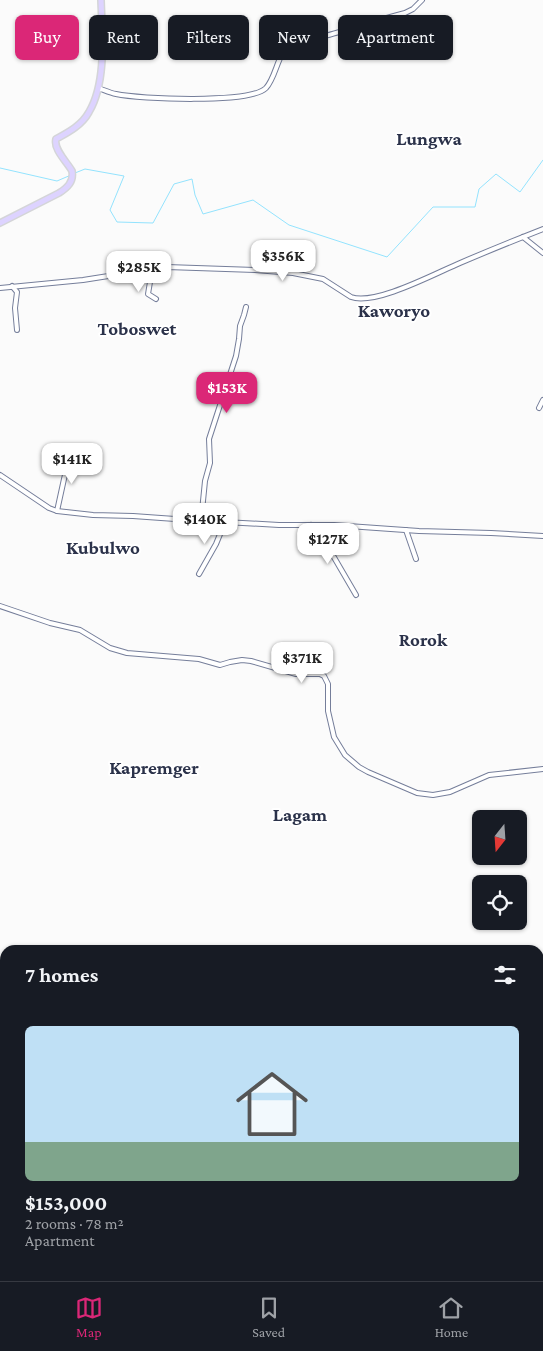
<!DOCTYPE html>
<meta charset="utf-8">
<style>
:root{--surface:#171b24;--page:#242831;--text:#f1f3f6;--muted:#9ea1a6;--line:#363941;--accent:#db2777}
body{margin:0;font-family:"Crimson Pro",serif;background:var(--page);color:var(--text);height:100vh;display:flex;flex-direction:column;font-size:19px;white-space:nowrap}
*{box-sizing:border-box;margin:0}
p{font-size:16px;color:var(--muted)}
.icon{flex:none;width:28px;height:28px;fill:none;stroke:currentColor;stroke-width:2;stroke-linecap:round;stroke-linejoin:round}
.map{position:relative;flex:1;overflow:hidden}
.side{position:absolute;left:0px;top:945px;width:544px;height:336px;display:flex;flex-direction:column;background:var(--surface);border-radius:15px 15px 0 0;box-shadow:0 1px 4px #0004}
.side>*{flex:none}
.top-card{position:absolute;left:15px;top:15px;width:514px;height:45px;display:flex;gap:10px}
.needle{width:32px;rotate:197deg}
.fabs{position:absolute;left:472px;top:810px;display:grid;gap:10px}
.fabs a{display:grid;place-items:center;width:55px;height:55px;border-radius:8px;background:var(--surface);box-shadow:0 1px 4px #0004;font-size:25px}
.price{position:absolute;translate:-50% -42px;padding:0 11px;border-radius:10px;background:#fff;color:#222;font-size:16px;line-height:32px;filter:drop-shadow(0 1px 2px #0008)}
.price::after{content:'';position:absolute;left:50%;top:30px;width:15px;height:11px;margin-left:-8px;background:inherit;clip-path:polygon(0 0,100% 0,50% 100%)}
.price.on{background:var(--accent);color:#fff}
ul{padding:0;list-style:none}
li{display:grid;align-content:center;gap:10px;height:265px;padding:0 25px}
li span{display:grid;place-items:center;height:155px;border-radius:8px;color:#555}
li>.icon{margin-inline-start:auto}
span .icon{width:90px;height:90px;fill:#fffc;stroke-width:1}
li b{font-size:21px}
h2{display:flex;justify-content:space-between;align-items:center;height:60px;padding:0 25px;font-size:21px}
.tag{padding:0 18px;border-radius:8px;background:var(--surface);box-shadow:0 1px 4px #0004;font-size:18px;line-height:45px}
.tag.on{background:var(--accent);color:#fff}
.menu{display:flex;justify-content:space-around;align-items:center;height:70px;border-top:1px solid var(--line);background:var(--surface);font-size:14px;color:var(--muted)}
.menu a{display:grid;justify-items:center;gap:2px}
.menu .on{color:var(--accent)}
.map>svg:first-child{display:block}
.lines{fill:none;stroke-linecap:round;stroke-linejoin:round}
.stream{stroke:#93e3fe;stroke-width:1}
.river{stroke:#93e3fe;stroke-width:5}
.minor-casing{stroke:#757e9a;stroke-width:6}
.major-casing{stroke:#d4d5d8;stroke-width:8}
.minor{stroke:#fff;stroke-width:4}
.major{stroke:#ddd3ff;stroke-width:5}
.labels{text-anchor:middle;stroke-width:4;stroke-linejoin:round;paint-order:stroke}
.quarter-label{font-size:19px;font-weight:bold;fill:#2b324a;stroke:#fff}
</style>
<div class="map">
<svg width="543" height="1281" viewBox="0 0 543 1281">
<rect width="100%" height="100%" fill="#fbfbfb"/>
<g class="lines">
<!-- stream -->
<g class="stream">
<polyline points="0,168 57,181 71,175"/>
<polyline points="75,173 85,169 124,176 110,210 117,222 153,223 174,184 192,179 195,195 203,214 253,200 289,225 387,257 433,207 475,207 479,189 496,174 520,192 543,160"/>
<polyline points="539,1152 541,1150 543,1144"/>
</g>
<!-- river -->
<g class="river">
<polyline points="0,1124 5,1123"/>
<polyline points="539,1140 540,1139 543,1139"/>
</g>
<!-- minor casing -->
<g class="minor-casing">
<g id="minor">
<path d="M98,88C104,90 110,93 116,94C139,99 250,104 266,88C277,76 277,52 292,43C300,37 312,39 321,37C350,30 377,20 405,13L413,9L422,0"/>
<polyline points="523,237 543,253"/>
<polyline points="145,268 151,276 148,294 156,299"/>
<polyline points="12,286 17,292 15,308 17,330"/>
<path d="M0,288L83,280L121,274L142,268L167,267L255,270L293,273L323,279L351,297C375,306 436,273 460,263C488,251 515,240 543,229"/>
<polyline points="539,408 543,400"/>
<polyline points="0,475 49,508 57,511 93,515 133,516 189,520 279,525 334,525 419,531 491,533 543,536"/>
<polyline points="57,511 64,479 70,455"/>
<polyline points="201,521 205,481 210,463 209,439 236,356 239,339 240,326 244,315 246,307"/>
<polyline points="311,525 315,529 328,547 356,595"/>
<polyline points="406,530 416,559"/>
<polyline points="199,574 216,544 225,522"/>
<polyline points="0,606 50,623 80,630 110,648 127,653 199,659 220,665 230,662 242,660 251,661 296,674 320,674 324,676 328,684 328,711 334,737 345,755 359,767 368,772 417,793 433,795 450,792 489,775 543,769"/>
<polyline points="539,1028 543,1025"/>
<polyline points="539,1079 542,1085 543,1091"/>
<polyline points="0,1117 5,1116"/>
<polyline points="539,1250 543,1249"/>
<polyline points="436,1281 442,1276"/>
</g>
</g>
<!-- major casing -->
<g class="major-casing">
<g id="major">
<path d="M0,223L59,193C67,188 74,182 72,171C67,162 53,149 56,139C69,132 82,125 89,112C107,82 102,33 101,0"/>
<polyline points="0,1216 5,1221"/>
<polyline points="49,1276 54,1281"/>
</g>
</g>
<!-- minor -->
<use href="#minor" class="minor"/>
<!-- major -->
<use href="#major" class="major"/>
</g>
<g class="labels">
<!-- quarter labels -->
<g class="quarter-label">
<text x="429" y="145">Lungwa</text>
<text x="394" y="317">Kaworyo</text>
<text x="137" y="335">Toboswet</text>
<text x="103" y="554">Kubulwo</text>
<text x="423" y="646">Rorok</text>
<text x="154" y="774">Kapremger</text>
<text x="300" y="821">Lagam</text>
</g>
</g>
</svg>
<div class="fabs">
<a><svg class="needle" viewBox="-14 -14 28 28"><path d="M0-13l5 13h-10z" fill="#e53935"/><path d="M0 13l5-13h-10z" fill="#9ea1a6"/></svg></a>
<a><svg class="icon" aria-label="locate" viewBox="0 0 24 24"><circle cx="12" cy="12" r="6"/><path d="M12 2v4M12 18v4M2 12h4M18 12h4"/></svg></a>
</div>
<b class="price" style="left:283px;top:282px">$356K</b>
<b class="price" style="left:139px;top:293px">$285K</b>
<b class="price on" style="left:227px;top:414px">$153K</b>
<b class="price" style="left:72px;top:485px">$141K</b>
<b class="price" style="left:205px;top:545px">$140K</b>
<b class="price" style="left:328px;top:565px">$127K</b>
<b class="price" style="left:302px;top:684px">$371K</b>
<div class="top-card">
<a class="tag on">Buy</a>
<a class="tag">Rent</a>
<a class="tag">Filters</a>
<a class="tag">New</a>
<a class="tag">Apartment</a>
</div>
<section class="side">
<h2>7 homes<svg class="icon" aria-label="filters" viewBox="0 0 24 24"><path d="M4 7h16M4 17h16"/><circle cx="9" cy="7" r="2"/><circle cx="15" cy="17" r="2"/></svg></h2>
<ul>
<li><span style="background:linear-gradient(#bfe0f5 75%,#7fa58c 0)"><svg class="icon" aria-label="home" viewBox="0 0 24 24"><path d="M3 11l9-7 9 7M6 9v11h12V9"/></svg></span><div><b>$153,000</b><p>2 rooms · 78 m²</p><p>Apartment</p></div></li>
</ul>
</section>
</div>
<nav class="menu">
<a class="on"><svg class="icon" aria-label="map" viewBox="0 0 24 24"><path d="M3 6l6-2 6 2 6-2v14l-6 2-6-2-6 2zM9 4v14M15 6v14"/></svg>Map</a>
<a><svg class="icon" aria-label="saved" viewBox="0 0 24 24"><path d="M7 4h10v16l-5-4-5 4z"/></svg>Saved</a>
<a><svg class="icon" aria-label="home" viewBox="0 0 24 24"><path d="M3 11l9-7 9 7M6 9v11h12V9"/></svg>Home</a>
</nav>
